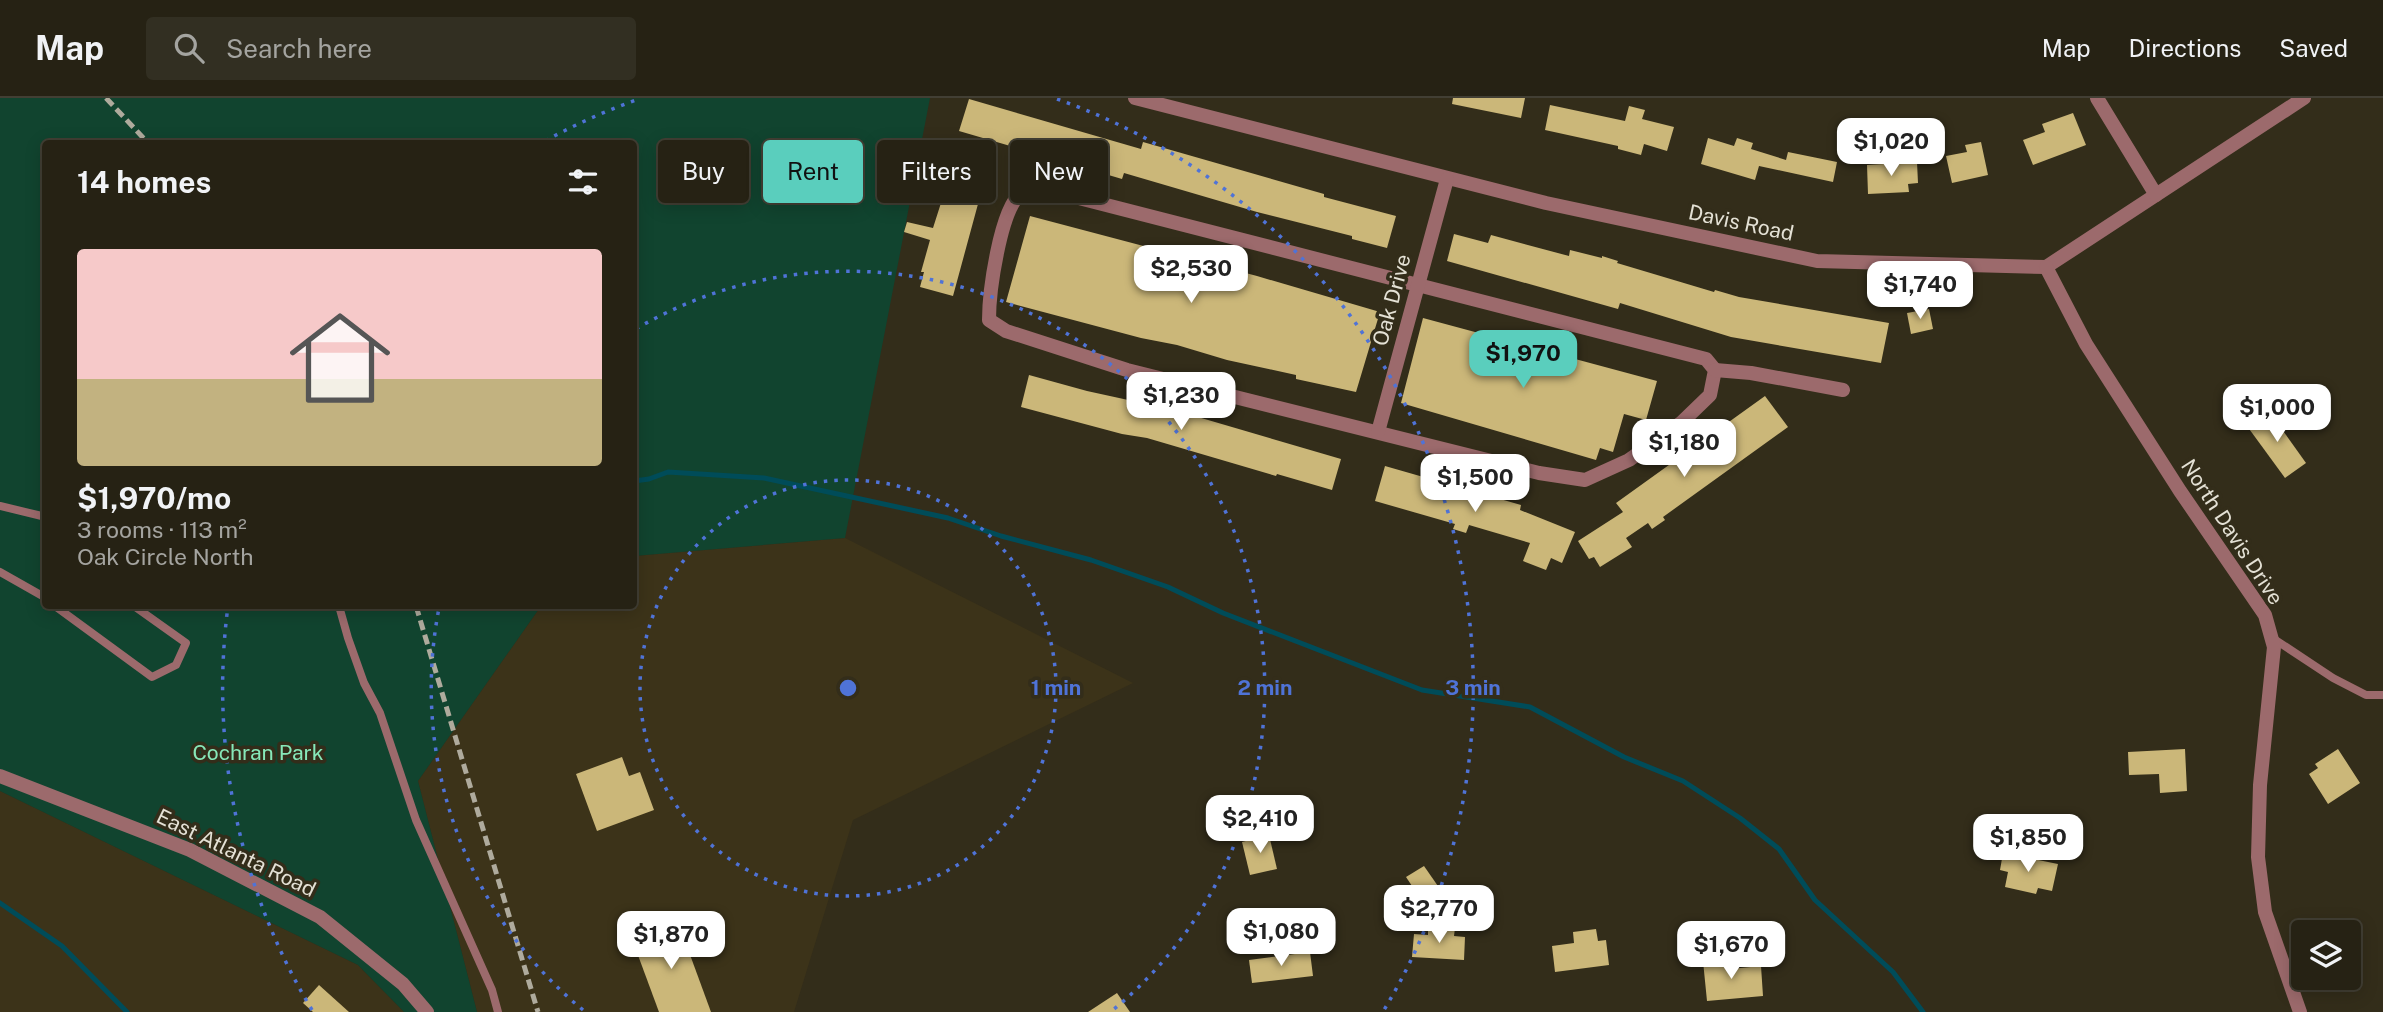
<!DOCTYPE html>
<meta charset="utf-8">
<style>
:root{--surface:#262214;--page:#322f22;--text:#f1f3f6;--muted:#a4a4a0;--line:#423f34;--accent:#5acebd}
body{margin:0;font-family:"Public Sans",sans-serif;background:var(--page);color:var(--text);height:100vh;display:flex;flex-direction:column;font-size:26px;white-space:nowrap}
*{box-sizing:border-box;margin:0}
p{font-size:23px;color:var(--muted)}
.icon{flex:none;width:38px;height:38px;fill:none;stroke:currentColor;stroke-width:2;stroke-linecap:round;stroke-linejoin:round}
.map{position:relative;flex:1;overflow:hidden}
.details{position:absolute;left:42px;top:42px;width:595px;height:469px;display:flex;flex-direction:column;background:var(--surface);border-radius:7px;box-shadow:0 4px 18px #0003,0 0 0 2px var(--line)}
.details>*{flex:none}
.guide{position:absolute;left:658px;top:42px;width:665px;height:63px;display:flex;gap:14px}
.controls{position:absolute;left:2291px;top:822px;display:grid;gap:14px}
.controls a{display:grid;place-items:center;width:70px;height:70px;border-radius:7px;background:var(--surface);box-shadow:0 4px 18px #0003,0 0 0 2px var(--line);font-size:35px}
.price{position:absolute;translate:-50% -60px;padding:0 16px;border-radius:14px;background:#fff;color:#222;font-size:23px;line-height:46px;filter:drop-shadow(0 2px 4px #0008)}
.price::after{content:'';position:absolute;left:50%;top:42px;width:21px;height:16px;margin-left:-10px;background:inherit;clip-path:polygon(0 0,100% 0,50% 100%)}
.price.on{background:var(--accent);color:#111}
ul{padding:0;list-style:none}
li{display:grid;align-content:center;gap:14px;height:371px;padding:0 35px}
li+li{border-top:2px solid var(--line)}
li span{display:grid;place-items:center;height:217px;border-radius:7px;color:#555}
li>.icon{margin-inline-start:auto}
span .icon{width:126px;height:126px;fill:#fffc;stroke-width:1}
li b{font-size:30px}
h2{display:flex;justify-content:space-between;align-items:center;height:84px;padding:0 35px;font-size:30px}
.tag{padding:0 24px;border-radius:7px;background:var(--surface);box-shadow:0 4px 18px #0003,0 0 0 2px var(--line);font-size:24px;line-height:63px}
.tag.on{background:var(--accent);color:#111}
header{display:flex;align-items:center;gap:42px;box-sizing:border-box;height:98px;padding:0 35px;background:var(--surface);border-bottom:2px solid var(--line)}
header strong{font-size:33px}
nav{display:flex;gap:38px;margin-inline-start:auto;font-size:24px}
.search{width:490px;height:63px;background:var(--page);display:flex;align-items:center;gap:18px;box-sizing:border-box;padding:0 24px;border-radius:7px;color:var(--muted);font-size:26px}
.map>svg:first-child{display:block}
.built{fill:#3c3319}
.green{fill:#11442f}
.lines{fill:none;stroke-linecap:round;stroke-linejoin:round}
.stream{stroke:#004c59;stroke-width:5}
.building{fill:#cbb779}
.service{stroke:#9c6a6c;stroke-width:8}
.minor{stroke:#9c6a6c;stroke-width:14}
.tertiary{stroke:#9c6a6c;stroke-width:14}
.rail{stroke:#afab9d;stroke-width:5;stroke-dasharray:10 5;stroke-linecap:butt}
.ring{fill:none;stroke:#4f73d7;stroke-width:3.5;stroke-dasharray:3.5 7}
.labels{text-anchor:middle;stroke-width:7;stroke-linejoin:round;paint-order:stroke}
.street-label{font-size:21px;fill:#e4e1d5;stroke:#332d1a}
.park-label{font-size:21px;fill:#87e8b9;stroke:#332d1a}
.centre{fill:#4f73d7;stroke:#332d1a;stroke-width:3.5}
.ring-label{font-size:21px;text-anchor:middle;font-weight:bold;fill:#4f73d7;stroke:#332d1a;stroke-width:7;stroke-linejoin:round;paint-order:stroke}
</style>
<header>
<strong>Map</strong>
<div class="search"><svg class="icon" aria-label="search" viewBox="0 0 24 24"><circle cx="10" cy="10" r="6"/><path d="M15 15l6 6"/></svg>Search here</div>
<nav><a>Map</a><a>Directions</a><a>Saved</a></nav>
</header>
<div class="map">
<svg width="2383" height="914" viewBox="0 0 2383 914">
<rect width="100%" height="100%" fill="#332d1a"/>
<!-- built -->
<g class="built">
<polygon points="845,440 1133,585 853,722 794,914 477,914 418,683 541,508 634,508 634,458"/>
<polygon points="0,693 358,867 404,914 0,914"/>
</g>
<!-- green -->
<polygon class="green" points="0,0 930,0 845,440 634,458 634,46 46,46 46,508 541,508 418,683 477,914 404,914 358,867 0,693"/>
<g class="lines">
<!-- stream -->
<g class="stream">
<polyline points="634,383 649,381 668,374 764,380 948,420 1001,438 1091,462 1168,489 1223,515 1422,592 1530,609 1624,659 1683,683 1740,720 1779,751 1815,802 1893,874 1923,914"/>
<polyline points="0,805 62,848 127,914"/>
</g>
</g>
<!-- building -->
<g class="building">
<polygon points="1453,0 1525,0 1521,20 1452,6"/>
<polygon points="969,1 1141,51 1143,44 1324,96 1324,99 1396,118 1387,150 1352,141 1352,138 1257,114 1124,75 1122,81 959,33"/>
<polygon points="1550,7 1625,23 1629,8 1645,12 1642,21 1674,29 1667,53 1644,46 1641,57 1618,51 1618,48 1545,32"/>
<polygon points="2073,15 2086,47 2033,67 2023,42 2045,34 2042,26"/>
<polygon points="1708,40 1734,48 1737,40 1753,45 1751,51 1786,62 1788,54 1837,64 1833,84 1759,68 1755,82 1701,66"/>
<polygon points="1981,44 1988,77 1952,85 1946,58 1967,54 1965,47"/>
<polygon points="1917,64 1918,85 1908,86 1909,94 1868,96 1867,67"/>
<polygon points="947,86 981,95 953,198 920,189 924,174 921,174 930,142 904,134 907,124 933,130"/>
<polygon points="1030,118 1257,178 1380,214 1356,294 1296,281 1296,277 1227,262 1177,247 1141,240 1006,204"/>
<polygon points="1454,136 1488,145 1491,137 1569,158 1570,152 1602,160 1602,158 1618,163 1617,165 1714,194 1715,192 1739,199 1889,225 1881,265 1731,239 1620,205 1618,211 1447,163"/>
<polygon points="1929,211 1933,231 1911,236 1907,215"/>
<polygon points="1423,220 1657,283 1646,322 1624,316 1613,354 1600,350 1596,362 1401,305"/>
<polygon points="1029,277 1087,293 1174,312 1341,361 1332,392 1277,376 1276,378 1147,340 1122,336 1021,309"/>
<polygon points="1765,298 1788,329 1663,419 1665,422 1652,431 1648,425 1626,440 1632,449 1600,469 1594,459 1589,461 1578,443 1623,414 1616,405"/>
<polygon points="2269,313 2306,365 2285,380 2247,328"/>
<polygon points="1385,368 1521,407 1520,412 1575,434 1562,465 1551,460 1546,472 1523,463 1530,445 1469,427 1466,435 1453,431 1455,426 1375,403"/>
<polygon points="2185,651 2187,693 2160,695 2159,676 2129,677 2128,654"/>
<polygon points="2338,651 2360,685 2328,706 2309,676 2318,670 2315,666"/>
<polygon points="622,659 629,678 640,674 654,712 597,733 576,676"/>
<polygon points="1269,737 1277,771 1250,777 1242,744"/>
<polygon points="2003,755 2058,766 2052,793 2038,790 2036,796 2005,789 2008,774 2000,772"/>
<polygon points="1424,768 1440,791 1422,803 1406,779"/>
<polygon points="678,824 711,914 659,914 632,841"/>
<polygon points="1428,829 1455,830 1454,838 1465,839 1464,862 1412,859 1414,836 1428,837"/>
<polygon points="1596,831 1598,843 1606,842 1609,867 1555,874 1552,848 1574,845 1573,834"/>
<polygon points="1310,854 1313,878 1252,885 1249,862"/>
<polygon points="1729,861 1730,871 1761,868 1763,898 1707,903 1703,863"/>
<polygon points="319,887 349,914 313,914 303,905"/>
<polygon points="1117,895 1130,914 1088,914"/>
</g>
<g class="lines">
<!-- service -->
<g class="service">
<polyline points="0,408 46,419"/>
<polyline points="0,474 46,500"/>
<polyline points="55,508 152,579 176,567 186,545 134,508"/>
<polyline points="339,508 348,540 364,585 380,615 416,722 492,892 498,914"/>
<polyline points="2271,539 2333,580 2366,597 2383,597"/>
</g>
<!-- minor -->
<g class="minor">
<polyline points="1135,0 1546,105 1817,163 2046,169 2304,0"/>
<polyline points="2097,0 2156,97"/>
<path d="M1036,89L1706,261L1715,272L1710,297L1681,325L1629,362L1585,382L1539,375L1127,272L1006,233L989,222C989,194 1000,112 1021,95C1024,92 1032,91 1036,89Z"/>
<polyline points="2046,169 2086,246 2180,393 2265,517 2274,549 2260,687 2258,759 2265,814 2300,914"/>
<polyline points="1715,272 1751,275 1843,292"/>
<polyline points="1378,334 1447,81"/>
</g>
<!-- tertiary -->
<polyline class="tertiary" points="0,678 190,752 320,819 403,886 427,914"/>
<!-- rail -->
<g class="rail">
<polyline points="106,0 149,46"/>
<polyline points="416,508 538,914"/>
</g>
</g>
<!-- distance rings -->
<g class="ring">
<circle cx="848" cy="590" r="208"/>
<path d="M583 912A417 417 0 0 1 439 510M636 231A417 417 0 0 1 1113 912"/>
<path d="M312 912A625 625 0 0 1 228 508M545 43A625 625 0 0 1 639 1M1057 1A625 625 0 0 1 1384 912"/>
</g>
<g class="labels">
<!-- street labels -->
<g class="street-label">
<text transform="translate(1741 125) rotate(12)" y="7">Davis Road</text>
<text transform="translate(1392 202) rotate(-75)" y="7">Oak Drive</text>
<text transform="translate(2232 434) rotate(57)" y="7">North Davis Drive</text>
<text transform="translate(236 755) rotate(26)" y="7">East Atlanta Road</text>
</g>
<!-- park labels -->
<g class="park-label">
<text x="258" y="662">Cochran Park</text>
</g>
</g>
<circle cx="848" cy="590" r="10" class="centre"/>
<g class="ring-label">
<text x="1056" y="597">1 min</text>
<text x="1265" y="597">2 min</text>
<text x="1473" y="597">3 min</text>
</g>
</svg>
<div class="controls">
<a><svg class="icon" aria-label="layers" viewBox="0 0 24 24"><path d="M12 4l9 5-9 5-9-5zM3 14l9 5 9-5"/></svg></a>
</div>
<b class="price" style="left:1891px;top:80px">$1,020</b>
<b class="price" style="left:1191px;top:207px">$2,530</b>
<b class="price" style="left:1920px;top:223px">$1,740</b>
<b class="price on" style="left:1523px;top:292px">$1,970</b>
<b class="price" style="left:1181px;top:334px">$1,230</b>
<b class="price" style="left:2277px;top:346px">$1,000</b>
<b class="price" style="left:1684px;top:381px">$1,180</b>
<b class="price" style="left:1475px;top:416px">$1,500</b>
<b class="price" style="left:1260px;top:757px">$2,410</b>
<b class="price" style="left:2028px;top:776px">$1,850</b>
<b class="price" style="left:1439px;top:847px">$2,770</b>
<b class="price" style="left:1281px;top:870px">$1,080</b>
<b class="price" style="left:671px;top:873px">$1,870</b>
<b class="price" style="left:1731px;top:883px">$1,670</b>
<div class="guide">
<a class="tag">Buy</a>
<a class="tag on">Rent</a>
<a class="tag">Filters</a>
<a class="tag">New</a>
</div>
<section class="details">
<h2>14 homes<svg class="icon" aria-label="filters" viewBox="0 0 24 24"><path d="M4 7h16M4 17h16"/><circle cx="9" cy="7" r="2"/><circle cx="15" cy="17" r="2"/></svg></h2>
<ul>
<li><span style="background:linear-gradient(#f6c9c9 60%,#c2b280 0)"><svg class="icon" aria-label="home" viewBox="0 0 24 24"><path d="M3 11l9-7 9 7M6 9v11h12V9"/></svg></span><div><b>$1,970/mo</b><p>3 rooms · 113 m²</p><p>Oak Circle North</p></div></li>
</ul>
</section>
</div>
